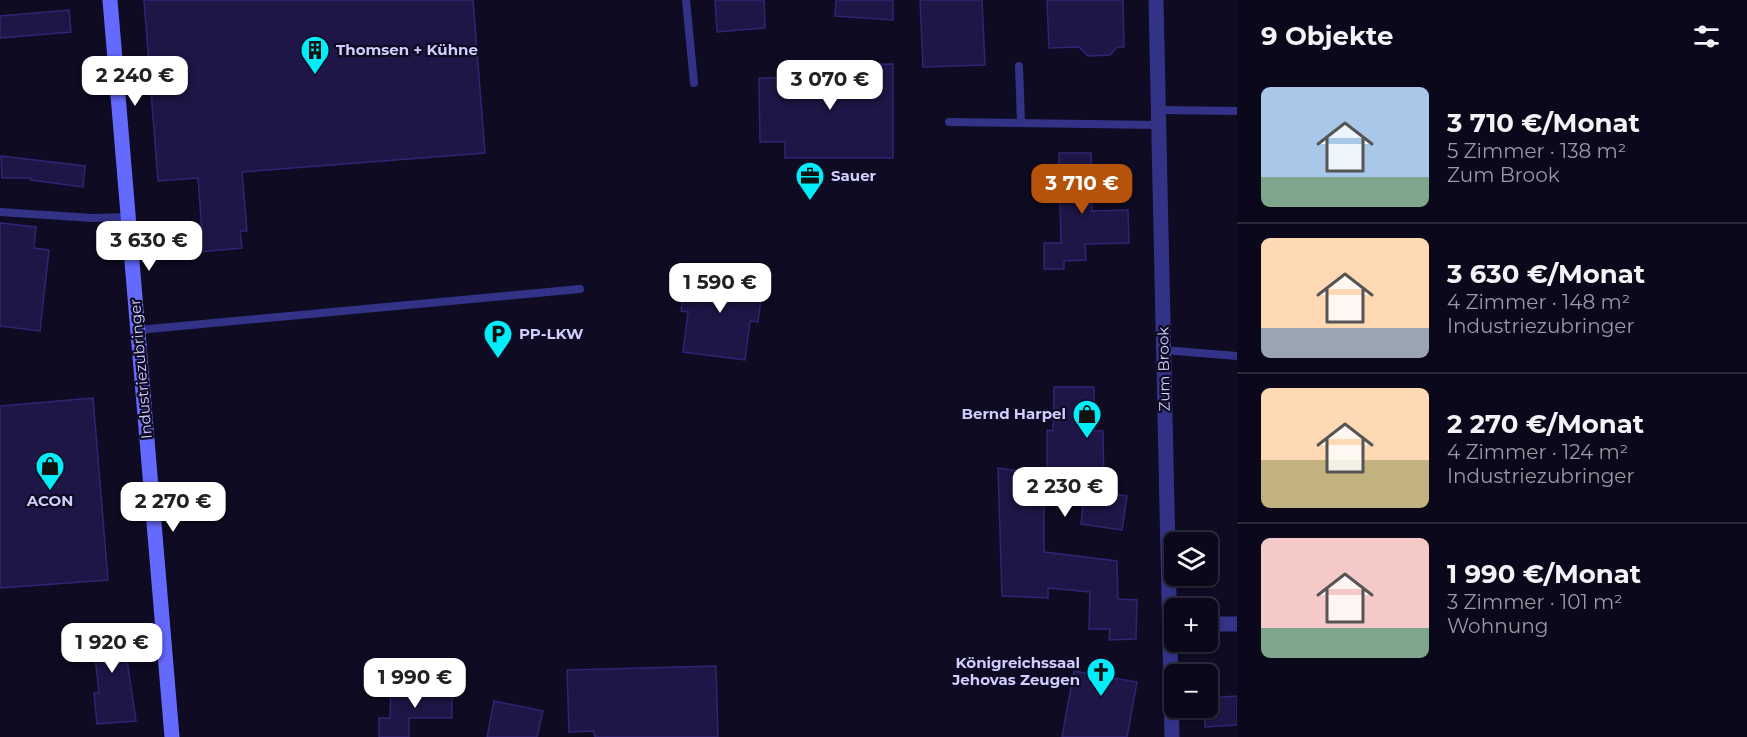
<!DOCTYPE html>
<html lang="de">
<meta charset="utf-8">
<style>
:root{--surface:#0a081a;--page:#181627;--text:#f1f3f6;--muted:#999aa2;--line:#2a2939;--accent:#b45309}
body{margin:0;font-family:Montserrat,sans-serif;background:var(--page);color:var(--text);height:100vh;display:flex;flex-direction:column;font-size:22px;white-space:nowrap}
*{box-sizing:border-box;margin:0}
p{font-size:20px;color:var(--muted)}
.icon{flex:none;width:33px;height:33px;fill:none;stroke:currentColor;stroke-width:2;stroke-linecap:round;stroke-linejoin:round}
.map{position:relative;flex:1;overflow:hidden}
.side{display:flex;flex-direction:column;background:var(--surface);width:510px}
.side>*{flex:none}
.controls{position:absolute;left:1164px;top:532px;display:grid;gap:12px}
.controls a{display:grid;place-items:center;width:54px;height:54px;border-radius:9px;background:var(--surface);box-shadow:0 2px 4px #0004,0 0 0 2px var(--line);font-size:30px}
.price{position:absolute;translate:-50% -51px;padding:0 14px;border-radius:12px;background:#fff;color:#222;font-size:20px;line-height:39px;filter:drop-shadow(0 2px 3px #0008)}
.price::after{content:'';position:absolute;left:50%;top:36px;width:18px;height:14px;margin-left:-9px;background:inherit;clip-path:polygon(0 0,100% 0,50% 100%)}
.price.on{background:var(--accent);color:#fff}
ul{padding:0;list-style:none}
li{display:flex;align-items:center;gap:18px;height:150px;padding:0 24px}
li+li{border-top:2px solid var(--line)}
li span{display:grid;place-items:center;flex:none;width:168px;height:120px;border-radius:9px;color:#555}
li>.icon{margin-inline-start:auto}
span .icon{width:72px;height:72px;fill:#fffc;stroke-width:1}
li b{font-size:26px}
h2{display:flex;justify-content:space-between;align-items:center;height:72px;padding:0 24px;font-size:26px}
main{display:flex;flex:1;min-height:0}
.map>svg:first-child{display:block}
.building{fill:#1d1646;stroke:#302574;stroke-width:1.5}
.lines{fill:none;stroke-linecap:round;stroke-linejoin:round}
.lane{stroke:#323387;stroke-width:8}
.street{stroke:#323387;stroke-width:15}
.secondary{stroke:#656aff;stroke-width:15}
.labels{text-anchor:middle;stroke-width:4.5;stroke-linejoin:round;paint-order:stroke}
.poi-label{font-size:15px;font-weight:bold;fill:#d0ceff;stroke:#0e0b23;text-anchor:start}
.street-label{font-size:15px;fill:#d0ceff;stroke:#0e0b23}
</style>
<main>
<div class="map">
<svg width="1237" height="737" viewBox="0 0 1237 737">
<rect width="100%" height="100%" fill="#0e0b23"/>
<!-- building -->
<g class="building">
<polygon points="144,0 473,0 485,153 242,172 247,231 240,231 242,248 198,252 197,233 202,232 198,178 158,181"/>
<polygon points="715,0 764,0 765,28 717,32"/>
<polygon points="836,0 893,0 893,20 835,16"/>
<polygon points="920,0 982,0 985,65 923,67"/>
<polygon points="1047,0 1123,0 1124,47 1117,47 1110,55 1088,56 1079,47 1049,48"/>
<polygon points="69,10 71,32 0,38 0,16"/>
<polygon points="893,64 893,158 785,158 785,142 760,142 759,78 787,78 787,65"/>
<polygon points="1059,153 1091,153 1092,211 1128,210 1129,243 1085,244 1086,260 1064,261 1064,269 1044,269 1044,243 1061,243"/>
<polygon points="1,156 85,166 83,187 31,180 31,178 2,178"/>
<polygon points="0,223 36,227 34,248 49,250 40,331 0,326"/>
<polygon points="686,272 763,282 758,322 750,321 745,360 683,352 688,312 681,311"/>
<polygon points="1054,387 1094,387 1094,431 1103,431 1104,492 1127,496 1122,530 1081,524 1083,505 1044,503 1044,552 1117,561 1118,599 1137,600 1136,639 1109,640 1110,629 1089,629 1090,592 1048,588 1048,598 1002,596 998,468 1047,475 1047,430 1053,431"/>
<polygon points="93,398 108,580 0,588 0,406"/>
<polygon points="128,625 130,653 126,653 136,721 97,724 94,693 99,693 95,656 91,657 88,628"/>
<polygon points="716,666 718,737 595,737 594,731 569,732 567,670"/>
<polygon points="1074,671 1137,682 1127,737 1062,737"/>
<polygon points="391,688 452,688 452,718 409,718 409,737 379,737 379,718 390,718"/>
<polygon points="1237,696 1237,725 1205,727 1204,708 1208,708 1208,698"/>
<polygon points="494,701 543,711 537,737 487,737"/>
</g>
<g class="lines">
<!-- lane -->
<g class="lane">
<polyline points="686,0 694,83"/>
<polyline points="1019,66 1021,122"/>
<polyline points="1158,110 1237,111"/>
<polyline points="949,122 1159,125"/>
<polyline points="0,212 93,218 128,217"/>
<polyline points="138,330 580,289"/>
<polyline points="1163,350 1237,356"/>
</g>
<!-- street -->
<g class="street">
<polyline points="1156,0 1172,737"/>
<polyline points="1208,624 1237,624"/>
</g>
<!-- secondary -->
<polyline class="secondary" points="110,0 172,737"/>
</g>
<!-- icons -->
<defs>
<g id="building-pin" transform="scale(1.5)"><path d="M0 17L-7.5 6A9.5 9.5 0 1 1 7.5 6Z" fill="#00eef9" stroke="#0e0b23"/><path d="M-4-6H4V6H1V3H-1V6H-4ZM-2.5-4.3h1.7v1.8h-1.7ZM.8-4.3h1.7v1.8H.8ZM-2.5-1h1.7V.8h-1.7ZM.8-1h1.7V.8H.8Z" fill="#111"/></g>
<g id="office-pin" transform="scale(1.5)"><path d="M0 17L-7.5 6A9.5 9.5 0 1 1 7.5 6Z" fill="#00eef9" stroke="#0e0b23"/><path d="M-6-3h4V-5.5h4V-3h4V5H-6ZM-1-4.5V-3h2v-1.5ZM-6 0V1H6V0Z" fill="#111"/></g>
<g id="parking-pin" transform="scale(1.5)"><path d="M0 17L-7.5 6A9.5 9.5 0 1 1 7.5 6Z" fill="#00eef9" stroke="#0e0b23"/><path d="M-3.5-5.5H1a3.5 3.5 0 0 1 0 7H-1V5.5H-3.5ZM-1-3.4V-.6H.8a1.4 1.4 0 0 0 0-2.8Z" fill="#111"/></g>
<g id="shop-pin" transform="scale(1.5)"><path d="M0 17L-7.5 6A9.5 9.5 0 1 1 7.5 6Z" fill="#00eef9" stroke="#0e0b23"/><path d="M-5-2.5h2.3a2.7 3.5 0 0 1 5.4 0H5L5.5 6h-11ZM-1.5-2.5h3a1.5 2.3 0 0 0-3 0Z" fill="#111"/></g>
<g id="church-pin" transform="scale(1.5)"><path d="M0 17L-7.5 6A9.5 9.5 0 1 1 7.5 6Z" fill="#00eef9" stroke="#0e0b23"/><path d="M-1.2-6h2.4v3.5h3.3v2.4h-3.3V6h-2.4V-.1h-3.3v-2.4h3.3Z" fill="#111"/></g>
</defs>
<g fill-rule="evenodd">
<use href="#building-pin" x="315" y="50"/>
<use href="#office-pin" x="810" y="176"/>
<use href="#parking-pin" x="498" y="334"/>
<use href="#shop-pin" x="1087" y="414"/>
<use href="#shop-pin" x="50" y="466"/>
<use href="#church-pin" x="1101" y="672"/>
</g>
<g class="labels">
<!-- poi labels -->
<g class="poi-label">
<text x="336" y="55">Thomsen + Kühne</text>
<text x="831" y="181">Sauer</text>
<text x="519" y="339">PP-LKW</text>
<text x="1066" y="419" text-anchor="end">Bernd Harpel</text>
<text x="50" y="506" text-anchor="middle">ACON</text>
<text x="1080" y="668" text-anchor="end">Königreichssaal<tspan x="1080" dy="17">Jehovas Zeugen</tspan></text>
</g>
<!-- street labels -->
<g class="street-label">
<text transform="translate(141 369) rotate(-95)" y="5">Industriezubringer</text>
<text transform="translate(1164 369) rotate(-91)" y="5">Zum Brook</text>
</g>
</g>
</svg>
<div class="controls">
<a><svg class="icon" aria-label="layers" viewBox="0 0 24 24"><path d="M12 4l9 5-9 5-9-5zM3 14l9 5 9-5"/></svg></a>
<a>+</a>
<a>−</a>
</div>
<b class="price" style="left:135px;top:107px">2 240 €</b>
<b class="price" style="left:830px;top:111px">3 070 €</b>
<b class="price on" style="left:1082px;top:215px">3 710 €</b>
<b class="price" style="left:149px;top:272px">3 630 €</b>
<b class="price" style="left:720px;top:314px">1 590 €</b>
<b class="price" style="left:1065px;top:518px">2 230 €</b>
<b class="price" style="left:173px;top:533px">2 270 €</b>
<b class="price" style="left:112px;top:674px">1 920 €</b>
<b class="price" style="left:415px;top:709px">1 990 €</b>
</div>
<section class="side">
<h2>9 Objekte<svg class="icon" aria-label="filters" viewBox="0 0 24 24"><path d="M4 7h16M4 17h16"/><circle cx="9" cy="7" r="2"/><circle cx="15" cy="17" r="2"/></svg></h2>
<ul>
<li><span style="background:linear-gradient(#a9c7e8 75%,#7fa58c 0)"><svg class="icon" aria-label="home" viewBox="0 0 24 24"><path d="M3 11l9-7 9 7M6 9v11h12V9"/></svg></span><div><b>3 710 €/Monat</b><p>5 Zimmer · 138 m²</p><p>Zum Brook</p></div></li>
<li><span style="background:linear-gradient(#ffd9b3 75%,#9aa5b1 0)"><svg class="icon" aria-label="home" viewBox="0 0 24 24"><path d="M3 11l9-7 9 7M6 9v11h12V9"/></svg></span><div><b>3 630 €/Monat</b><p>4 Zimmer · 148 m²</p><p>Industriezubringer</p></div></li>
<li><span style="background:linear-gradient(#ffd9b3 60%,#c2b280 0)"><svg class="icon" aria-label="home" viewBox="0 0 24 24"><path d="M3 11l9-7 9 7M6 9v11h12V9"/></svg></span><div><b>2 270 €/Monat</b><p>4 Zimmer · 124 m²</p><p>Industriezubringer</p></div></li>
<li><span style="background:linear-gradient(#f6c9c9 75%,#7fa58c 0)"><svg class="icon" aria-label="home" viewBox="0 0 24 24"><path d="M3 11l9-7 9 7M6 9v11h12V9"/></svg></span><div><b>1 990 €/Monat</b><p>3 Zimmer · 101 m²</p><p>Wohnung</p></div></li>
</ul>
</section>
</main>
